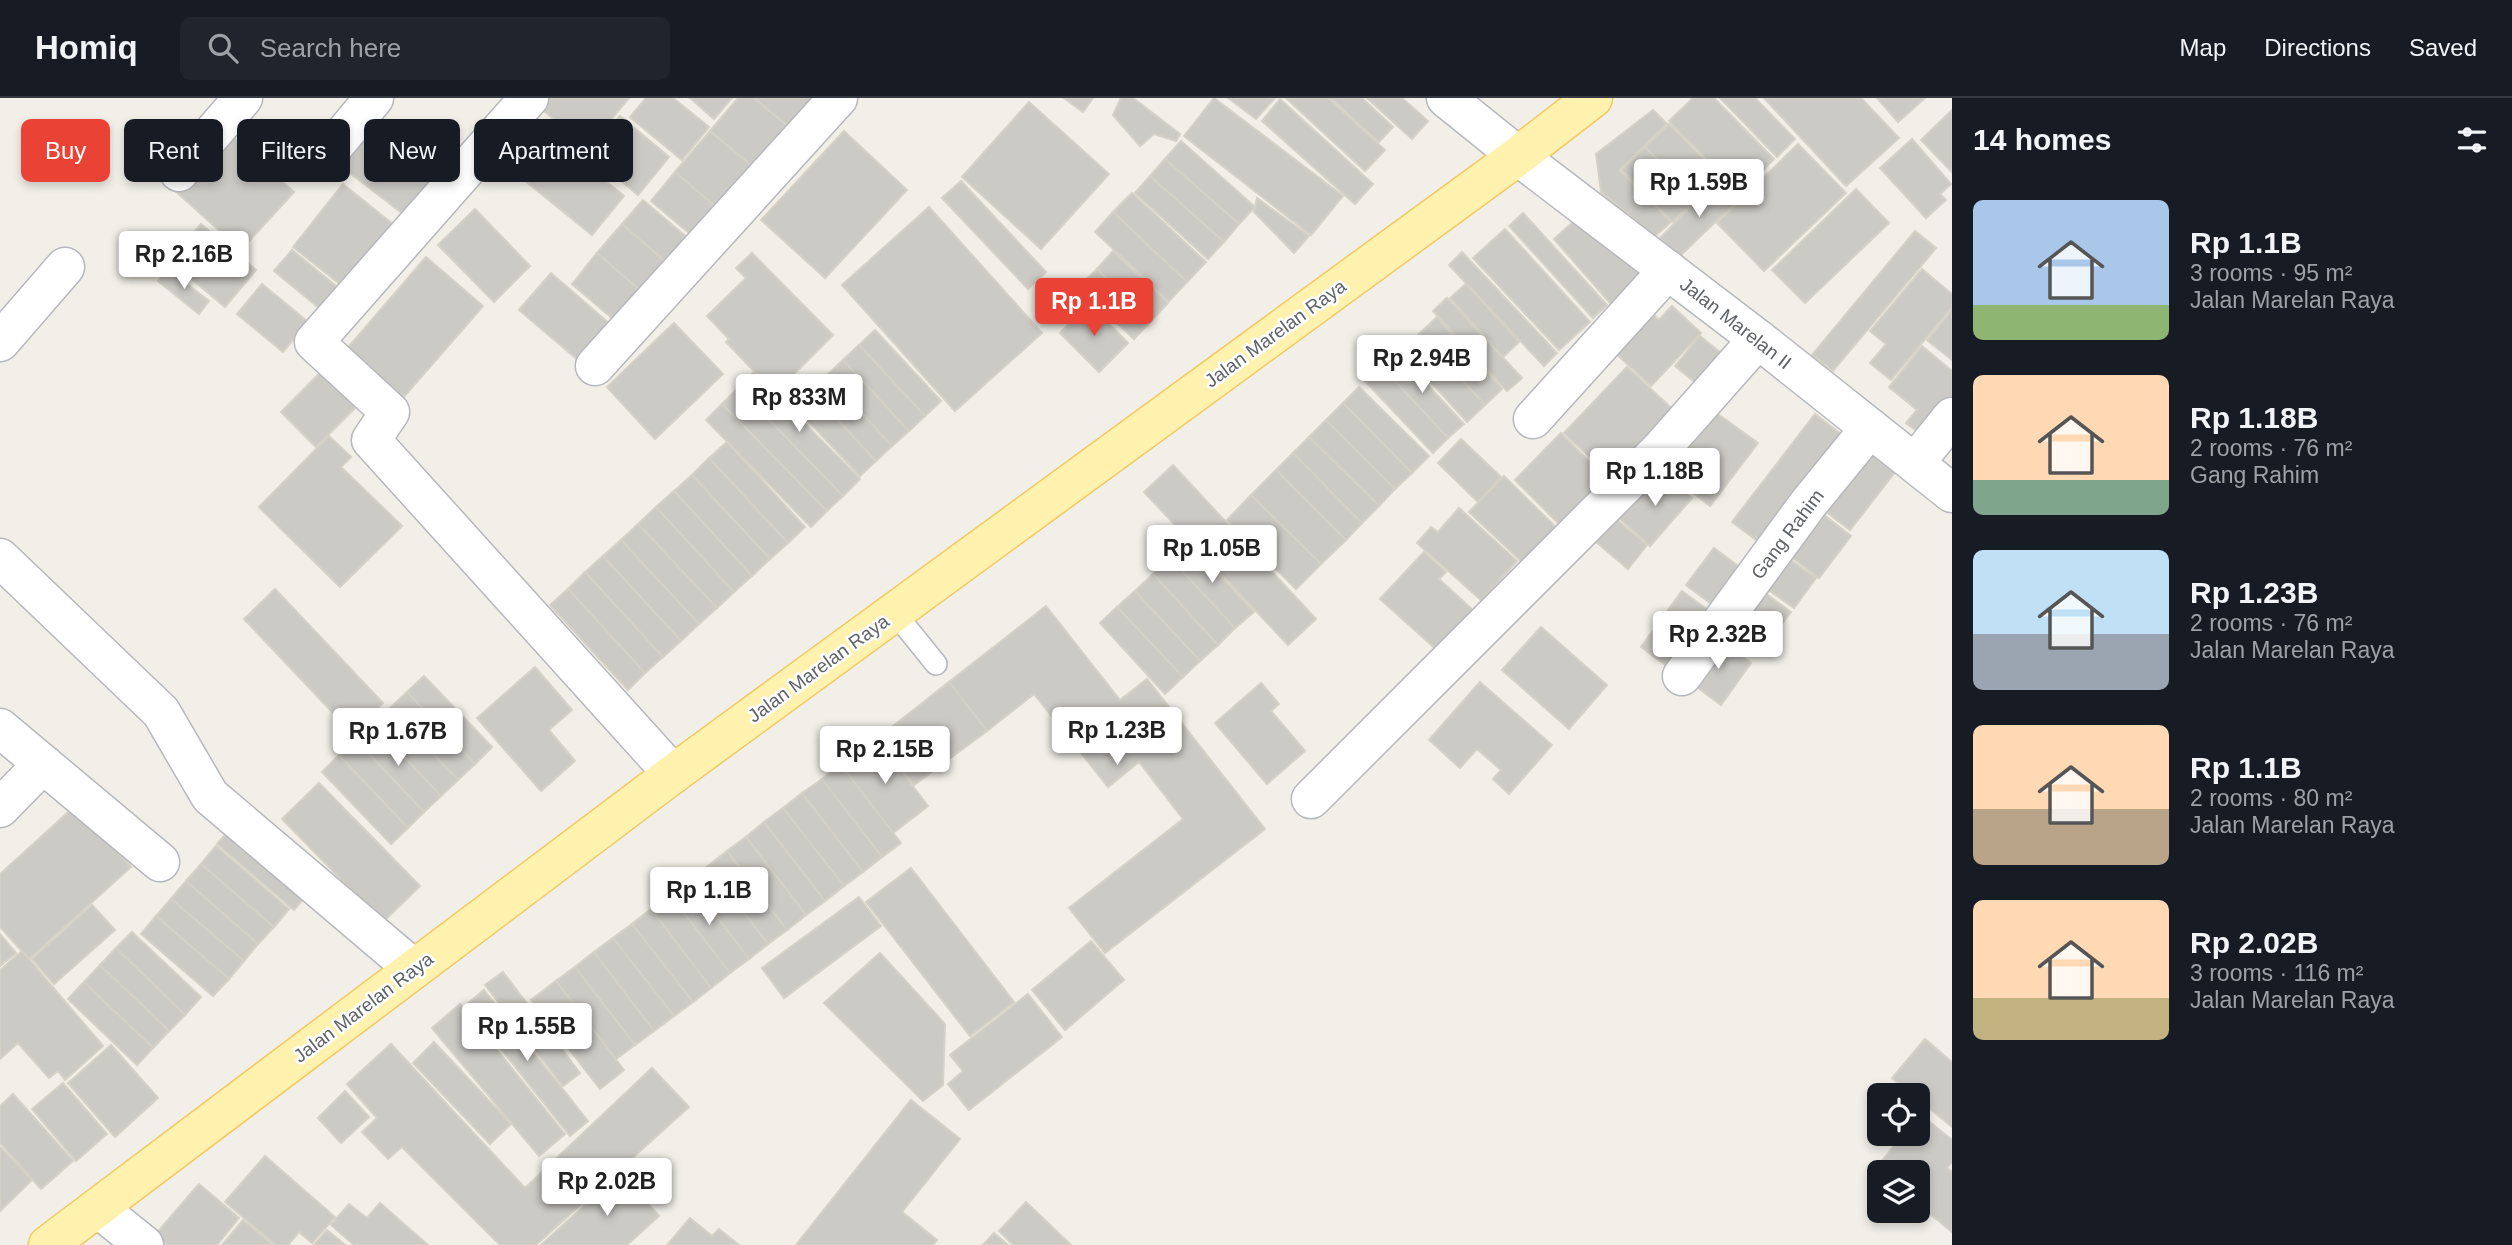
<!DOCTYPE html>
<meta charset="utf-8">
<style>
:root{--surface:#171b24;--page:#20242c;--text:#f1f3f6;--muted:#9ea1a6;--line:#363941;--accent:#ea4335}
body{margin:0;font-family:Helvetica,sans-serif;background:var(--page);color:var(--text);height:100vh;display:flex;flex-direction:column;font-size:26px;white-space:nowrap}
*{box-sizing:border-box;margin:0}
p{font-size:23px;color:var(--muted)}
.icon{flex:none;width:38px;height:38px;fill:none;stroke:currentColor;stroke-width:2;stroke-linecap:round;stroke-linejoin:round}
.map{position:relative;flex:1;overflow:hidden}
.panel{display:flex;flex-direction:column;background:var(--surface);width:560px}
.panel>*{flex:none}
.guide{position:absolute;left:21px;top:21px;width:665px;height:63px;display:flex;gap:14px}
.controls{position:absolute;left:1867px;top:985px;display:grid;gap:14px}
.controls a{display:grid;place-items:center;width:63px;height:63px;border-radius:10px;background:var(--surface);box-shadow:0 4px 10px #0003;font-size:35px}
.price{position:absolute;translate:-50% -60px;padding:0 16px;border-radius:7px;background:#fff;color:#222;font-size:23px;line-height:46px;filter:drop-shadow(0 2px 4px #0008)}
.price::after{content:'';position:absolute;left:50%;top:42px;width:21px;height:16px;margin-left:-10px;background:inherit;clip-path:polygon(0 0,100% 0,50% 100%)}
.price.on{background:var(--accent);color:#fff}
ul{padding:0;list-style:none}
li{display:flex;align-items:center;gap:21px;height:175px;padding:0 21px}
li span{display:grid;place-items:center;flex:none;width:196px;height:140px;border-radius:10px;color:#555}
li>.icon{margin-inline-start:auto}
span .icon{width:84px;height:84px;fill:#fffc;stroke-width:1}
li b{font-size:30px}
h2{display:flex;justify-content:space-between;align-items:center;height:84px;padding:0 21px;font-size:30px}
.chip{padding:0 24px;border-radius:10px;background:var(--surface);box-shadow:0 4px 10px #0003;font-size:24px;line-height:63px}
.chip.on{background:var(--accent);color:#fff}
header{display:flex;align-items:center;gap:42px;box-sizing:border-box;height:98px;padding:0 35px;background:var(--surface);border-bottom:2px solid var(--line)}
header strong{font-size:33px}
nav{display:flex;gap:38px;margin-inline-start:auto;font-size:24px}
.search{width:490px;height:63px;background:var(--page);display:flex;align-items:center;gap:18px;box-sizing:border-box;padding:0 24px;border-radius:10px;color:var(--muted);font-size:26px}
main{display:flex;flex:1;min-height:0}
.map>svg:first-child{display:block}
.building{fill:#cccac5;stroke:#d6d1c6;stroke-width:2}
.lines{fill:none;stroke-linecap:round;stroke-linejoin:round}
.lane-casing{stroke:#b5b8bc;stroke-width:24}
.street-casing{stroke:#b5b8bc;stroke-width:41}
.primary-casing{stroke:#f2c960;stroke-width:41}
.lane{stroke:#fff;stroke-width:21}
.street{stroke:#fff;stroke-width:38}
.primary{stroke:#fff2af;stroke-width:38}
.labels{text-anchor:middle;stroke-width:5;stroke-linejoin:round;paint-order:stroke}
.street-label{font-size:19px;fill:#5f6368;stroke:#fff}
</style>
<header>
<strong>Homiq</strong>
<div class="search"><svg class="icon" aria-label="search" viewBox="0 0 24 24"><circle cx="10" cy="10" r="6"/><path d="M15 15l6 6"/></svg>Search here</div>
<nav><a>Map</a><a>Directions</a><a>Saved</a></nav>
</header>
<main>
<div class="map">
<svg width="1952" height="1147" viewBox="0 0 1952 1147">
<rect width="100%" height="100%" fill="#f1efe8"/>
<!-- building -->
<g class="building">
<polygon points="536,0 629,0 588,49 533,4"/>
<polygon points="646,0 673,0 709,29 682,62 630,19"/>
<polygon points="690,0 732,0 714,21"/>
<polygon points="738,0 754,0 794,33 759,74 710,33"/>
<polygon points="754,0 822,0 794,33"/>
<polygon points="1064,0 1093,0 1083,14"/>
<polygon points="1121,0 1133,0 1180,36 1176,43 1154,36 1140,48 1113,17"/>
<polygon points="1214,0 1343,98 1311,137 1184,38"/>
<polygon points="1228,0 1275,0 1256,21"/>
<polygon points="1286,0 1328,0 1385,52 1365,73"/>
<polygon points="1331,0 1362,0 1393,29 1379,44"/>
<polygon points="1367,0 1402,0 1428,23 1412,41"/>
<polygon points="1693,0 1714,0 1774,61 1740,95 1669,23"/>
<polygon points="1720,0 1755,0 1795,41 1777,59"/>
<polygon points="1764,0 1861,0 1899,40 1846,88"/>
<polygon points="1877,0 1925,0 1898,24"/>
<polygon points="1280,1 1373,86 1355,106 1262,23"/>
<polygon points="1029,4 1109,76 1041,151 962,79"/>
<polygon points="1653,12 1667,26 1619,72 1671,124 1655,138 1601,94 1596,56"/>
<polygon points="1952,12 1952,74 1921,42"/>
<polygon points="620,18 669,59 638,97 589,56"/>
<polygon points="369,24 442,81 411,122 337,65"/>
<polygon points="1669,26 1720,78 1696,101 1645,49"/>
<polygon points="540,30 624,98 592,137 508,69"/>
<polygon points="226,33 294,94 241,152 174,92"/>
<polygon points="710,33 759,74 724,116 675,74"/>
<polygon points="844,33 907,92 825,180 761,122"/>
<polygon points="1912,41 1951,86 1940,96 1946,102 1926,120 1880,70"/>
<polygon points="1181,43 1255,109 1239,126 1165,61"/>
<polygon points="1798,46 1846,95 1764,173 1717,125"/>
<polygon points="1645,49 1696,101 1673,124 1622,72"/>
<polygon points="1165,61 1239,126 1224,144 1150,78"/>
<polygon points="675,74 724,116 700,144 651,103"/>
<polygon points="1150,78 1224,144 1208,161 1135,95"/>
<polygon points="1717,82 1737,103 1679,159 1660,140"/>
<polygon points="961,83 1046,174 1028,191 942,100"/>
<polygon points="343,86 395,128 345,190 293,149"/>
<polygon points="1856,91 1889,125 1805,205 1772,172"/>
<polygon points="1132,95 1206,164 1187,184 1113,114"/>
<polygon points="1257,100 1309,138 1294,155 1254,114"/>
<polygon points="643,102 696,147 675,172 622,126"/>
<polygon points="929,109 1042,235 955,313 842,187"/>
<polygon points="475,111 530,168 494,204 438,147"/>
<polygon points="1113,114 1187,184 1169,203 1095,134"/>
<polygon points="1523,115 1607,207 1593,220 1509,128"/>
<polygon points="1573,124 1643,178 1611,206 1554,141"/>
<polygon points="201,126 256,172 225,209 170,163"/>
<polygon points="622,126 675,172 650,201 597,155"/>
<polygon points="1505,131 1590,224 1559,252 1473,160"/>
<polygon points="1915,133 1936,150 1833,273 1812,257"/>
<polygon points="292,152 347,197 330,219 274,173"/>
<polygon points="1113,153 1168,205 1151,223 1097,171"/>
<polygon points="1462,154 1557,255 1544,268 1449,167"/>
<polygon points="597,155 650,201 625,231 572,186"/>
<polygon points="752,155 833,237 775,295 726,244 729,241 707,218 746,180 736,170"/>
<polygon points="426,159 483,208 395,309 339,260"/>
<polygon points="167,171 209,203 199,216 158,183"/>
<polygon points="1097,171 1151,223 1134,241 1079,189"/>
<polygon points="1922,171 1952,196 1952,209 1891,282 1870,265 1886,246 1870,233"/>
<polygon points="551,175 610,226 578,262 519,212"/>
<polygon points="262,186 308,224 283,254 237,216"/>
<polygon points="1466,186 1519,244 1503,259 1450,200"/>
<polygon points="1447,200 1522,280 1507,293 1433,213"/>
<polygon points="1089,206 1128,245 1099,274 1060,235"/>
<polygon points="1672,208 1701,235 1651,288 1610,250 1648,211 1659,222"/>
<polygon points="1952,212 1952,262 1927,242"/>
<polygon points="1437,219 1502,291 1485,307 1419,236"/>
<polygon points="674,225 723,276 655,341 607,289"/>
<polygon points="875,232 941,303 925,318 859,247"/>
<polygon points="1419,236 1485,307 1467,324 1402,252"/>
<polygon points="1700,238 1727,260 1702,290 1675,268"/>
<polygon points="859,247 925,318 909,333 843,262"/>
<polygon points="1922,248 1952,273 1952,309 1926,340 1906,325 1917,312 1889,289"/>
<polygon points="1396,253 1464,326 1448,340 1380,267"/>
<polygon points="843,262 909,333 892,348 827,277"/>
<polygon points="1380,267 1448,340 1433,355 1364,282"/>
<polygon points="1627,269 1678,316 1615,383 1564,335"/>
<polygon points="324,271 359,306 316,349 281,314"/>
<polygon points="754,274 860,381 843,398 738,290"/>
<polygon points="827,277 892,348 876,363 810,293"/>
<polygon points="1359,289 1429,358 1412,375 1343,305"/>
<polygon points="738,290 843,398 827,413 722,306"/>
<polygon points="810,293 876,363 860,378 794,308"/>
<polygon points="1343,305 1412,375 1395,391 1326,322"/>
<polygon points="722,306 827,413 811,429 706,322"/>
<polygon points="1715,314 1758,345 1710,408 1669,376"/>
<polygon points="1815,316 1850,343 1767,450 1732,424"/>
<polygon points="1326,322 1395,391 1379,408 1309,339"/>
<polygon points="1561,335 1610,384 1563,430 1515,382"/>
<polygon points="329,338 351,359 341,369 402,428 340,489 259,409"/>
<polygon points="1309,339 1379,408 1362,425 1293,355"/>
<polygon points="1461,341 1501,379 1478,404 1438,365"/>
<polygon points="727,344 805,429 788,445 709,360"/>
<polygon points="1862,347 1896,373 1850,432 1816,406"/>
<polygon points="1293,355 1362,425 1346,442 1276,372"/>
<polygon points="709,360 788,445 770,461 692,377"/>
<polygon points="1173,367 1316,521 1288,547 1144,394"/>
<polygon points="1276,372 1346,442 1321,466 1251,397"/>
<polygon points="1660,373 1692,400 1650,448 1619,420"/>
<polygon points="692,377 770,461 752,478 674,393"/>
<polygon points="1504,378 1565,438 1525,467 1469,414"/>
<polygon points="674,393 752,478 734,494 656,409"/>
<polygon points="1251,397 1321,466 1296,491 1227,422"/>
<polygon points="656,409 734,494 717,510 638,426"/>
<polygon points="1459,410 1517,463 1481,502 1417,445 1431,429 1438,434"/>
<polygon points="1815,410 1851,438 1819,480 1782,452"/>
<polygon points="1616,421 1647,447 1628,471 1596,444"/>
<polygon points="638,426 717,510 699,526 621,442"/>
<polygon points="621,442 699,526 681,543 603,458"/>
<polygon points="1188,443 1254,514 1235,530 1170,460"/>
<polygon points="1714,450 1749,476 1721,513 1686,487"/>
<polygon points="1424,454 1446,474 1439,481 1474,513 1438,553 1380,501"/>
<polygon points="603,458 681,543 663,559 585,474"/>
<polygon points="1785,458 1816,480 1794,510 1757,484"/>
<polygon points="1170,460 1235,530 1218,547 1153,476"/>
<polygon points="585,474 663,559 645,575 568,491"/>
<polygon points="1153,476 1218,547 1200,563 1135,493"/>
<polygon points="1753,486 1791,514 1764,550 1727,523"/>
<polygon points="275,491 383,605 352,635 244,521"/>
<polygon points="568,491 645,575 628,592 550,507"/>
<polygon points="1135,493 1200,563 1183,579 1117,509"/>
<polygon points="1682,493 1716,518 1675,574 1641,549"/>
<polygon points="1046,508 1120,602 1147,581 1265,731 1105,855 1069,810 1183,721 1139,664 1108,689 1034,596 987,633 949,584"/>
<polygon points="1117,509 1183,579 1165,596 1100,525"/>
<polygon points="1541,529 1607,587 1569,631 1502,572"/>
<polygon points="1715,539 1751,565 1721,607 1685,580"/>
<polygon points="535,569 572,612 549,632 575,663 541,693 477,620"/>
<polygon points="424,578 492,649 475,666 407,594"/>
<polygon points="949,584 987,633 914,687 878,640"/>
<polygon points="1480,584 1552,647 1509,696 1493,681 1501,672 1477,651 1460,670 1429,642"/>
<polygon points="1261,585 1279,606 1271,613 1305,653 1267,686 1215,625"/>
<polygon points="407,594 475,666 458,682 390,610"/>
<polygon points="390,610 458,682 441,698 373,626"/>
<polygon points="373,626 441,698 424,714 356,642"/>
<polygon points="876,640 928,708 893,735 841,667"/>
<polygon points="356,642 424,714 408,730 339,657"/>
<polygon points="339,657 408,730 391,746 322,674"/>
<polygon points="841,667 901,745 882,759 822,681"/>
<polygon points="822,681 882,759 863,774 802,695"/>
<polygon points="319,685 420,788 383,824 282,721"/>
<polygon points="802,695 863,774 844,788 783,710"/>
<polygon points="75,708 131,769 29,861 0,829 0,776"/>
<polygon points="783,710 844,788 825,803 764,724"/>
<polygon points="764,724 825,803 806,817 746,739"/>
<polygon points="232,729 308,795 294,812 217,746"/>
<polygon points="746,739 806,817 787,832 727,753"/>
<polygon points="216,748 289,811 274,829 201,766"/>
<polygon points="727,753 787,832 768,846 708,768"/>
<polygon points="201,766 274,829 258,846 186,783"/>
<polygon points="708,768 768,846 749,861 689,782"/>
<polygon points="911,770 1014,904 970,938 866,804"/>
<polygon points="689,782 749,861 730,875 670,797"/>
<polygon points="186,783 258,846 244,863 171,801"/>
<polygon points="670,797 730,875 711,890 651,811"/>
<polygon points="859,799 881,828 784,900 762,870"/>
<polygon points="171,801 244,863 229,881 156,818"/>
<polygon points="92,807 115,832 54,886 32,861"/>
<polygon points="651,811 711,890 693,904 632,826"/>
<polygon points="156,818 229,881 213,898 141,836"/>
<polygon points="632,826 693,904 674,918 613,840"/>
<polygon points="132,834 201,899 185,917 116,850"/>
<polygon points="0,836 16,855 0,868"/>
<polygon points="613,840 674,918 654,933 594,854"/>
<polygon points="1091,843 1124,882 1065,932 1032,892"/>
<polygon points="116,850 185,917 169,933 100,867"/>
<polygon points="22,853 103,948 65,982 58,973 49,980 18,945 0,961 0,872"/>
<polygon points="594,854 654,933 635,947 575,869"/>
<polygon points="880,855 945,926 943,987 923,1003 824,905"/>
<polygon points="100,867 169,933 153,950 84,884"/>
<polygon points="575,869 635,947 616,961 556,883"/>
<polygon points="503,874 580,975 563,988 485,887"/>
<polygon points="556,883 624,972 600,991 531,902"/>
<polygon points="84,884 153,950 137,967 68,901"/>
<polygon points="484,892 588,1023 570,1038 466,907"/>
<polygon points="1028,896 1062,939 969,1012 948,986 963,973 950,957"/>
<polygon points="460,906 565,1036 539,1058 432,930"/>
<polygon points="1925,941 1952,964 1952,1029 1918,1001 1918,998 1914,998 1892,980"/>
<polygon points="434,944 511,1026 490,1046 413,965"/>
<polygon points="391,946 525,1090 652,970 689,1009 536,1147 500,1147 402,1049 388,1061 362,1034 377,1020 347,986"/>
<polygon points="111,947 158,1000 115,1039 68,985"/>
<polygon points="63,985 107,1036 76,1063 32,1011"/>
<polygon points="345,993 369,1019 341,1045 318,1020"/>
<polygon points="13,996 73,1063 41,1091 0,1045 0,1008"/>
<polygon points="911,1002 960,1041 902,1114 937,1142 933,1147 796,1147"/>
<polygon points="1920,1016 1952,1042 1952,1064 1947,1070 1952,1074 1952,1134 1918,1106 1918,1074 1880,1075 1875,1071 1904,1036 1918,1036"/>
<polygon points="0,1049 32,1082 0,1113"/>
<polygon points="265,1058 335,1119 312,1145 299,1134 288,1147 276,1147 225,1104"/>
<polygon points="620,1075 659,1118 627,1147 541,1147"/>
<polygon points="199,1086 239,1120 217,1147 167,1147 155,1137"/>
<polygon points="1026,1104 1071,1147 1013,1147 999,1133"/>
<polygon points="380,1105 428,1147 354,1147 331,1127 349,1106 367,1120"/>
<polygon points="690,1120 712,1138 719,1131 739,1147 667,1147"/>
<polygon points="243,1122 273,1147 222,1147"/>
<polygon points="327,1132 345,1147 314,1147"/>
<polygon points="994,1135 1008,1147 983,1147"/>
</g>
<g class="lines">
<!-- lane casing -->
<g class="lane-casing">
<polyline id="lane" points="894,514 936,566"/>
</g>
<!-- street casing -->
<g class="street-casing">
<g id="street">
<polyline points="529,0 314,244 390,314 371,342 673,676"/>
<polyline points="1446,0 1518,58 1758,241 1952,395"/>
<polyline points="328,55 374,0"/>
<polyline points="179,74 243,0"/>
<polyline points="0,244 65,169"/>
<polyline points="595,268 838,0"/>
<polyline points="1533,321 1668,172"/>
<polyline points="1915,365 1952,319"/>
<polyline points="0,460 161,614 210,698 414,871"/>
<polyline points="1682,578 1808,406 1870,330"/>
<polyline points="0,630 160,764"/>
<polyline points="1311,701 1660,352 1758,241"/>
<polyline points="0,710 43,666"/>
<polyline points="98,1110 144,1147"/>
</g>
</g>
<!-- primary casing -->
<g class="primary-casing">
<polyline id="primary" points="48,1147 673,676 1518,58 1593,0"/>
</g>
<!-- lane -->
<use href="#lane" class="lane"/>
<!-- street -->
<use href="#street" class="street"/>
<!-- primary -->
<use href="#primary" class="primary"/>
</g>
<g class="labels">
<!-- street labels -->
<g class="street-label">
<text transform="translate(1736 225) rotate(38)" y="7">Jalan Marelan II</text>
<text transform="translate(1275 235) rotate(-36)" y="7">Jalan Marelan Raya</text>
<text transform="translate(1787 436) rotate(-53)" y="7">Gang Rahim</text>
<text transform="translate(818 570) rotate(-36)" y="7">Jalan Marelan Raya</text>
<text transform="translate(363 909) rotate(-37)" y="7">Jalan Marelan Raya</text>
</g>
</g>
</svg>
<div class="controls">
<a><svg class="icon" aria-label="locate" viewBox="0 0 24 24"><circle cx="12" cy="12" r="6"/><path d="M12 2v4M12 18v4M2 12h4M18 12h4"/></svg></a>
<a><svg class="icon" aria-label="layers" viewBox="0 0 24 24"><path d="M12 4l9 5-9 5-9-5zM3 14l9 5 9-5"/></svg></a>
</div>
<b class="price" style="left:1699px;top:121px">Rp 1.59B</b>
<b class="price" style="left:184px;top:193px">Rp 2.16B</b>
<b class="price on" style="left:1094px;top:240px">Rp 1.1B</b>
<b class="price" style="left:1422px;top:297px">Rp 2.94B</b>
<b class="price" style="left:799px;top:336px">Rp 833M</b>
<b class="price" style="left:1655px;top:410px">Rp 1.18B</b>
<b class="price" style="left:1212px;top:487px">Rp 1.05B</b>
<b class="price" style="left:1718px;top:573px">Rp 2.32B</b>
<b class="price" style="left:1117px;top:669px">Rp 1.23B</b>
<b class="price" style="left:398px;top:670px">Rp 1.67B</b>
<b class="price" style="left:885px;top:688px">Rp 2.15B</b>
<b class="price" style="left:709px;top:829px">Rp 1.1B</b>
<b class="price" style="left:527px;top:965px">Rp 1.55B</b>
<b class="price" style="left:607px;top:1120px">Rp 2.02B</b>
<div class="guide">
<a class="chip on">Buy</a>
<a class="chip">Rent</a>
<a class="chip">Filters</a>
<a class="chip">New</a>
<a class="chip">Apartment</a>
</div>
</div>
<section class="panel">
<h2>14 homes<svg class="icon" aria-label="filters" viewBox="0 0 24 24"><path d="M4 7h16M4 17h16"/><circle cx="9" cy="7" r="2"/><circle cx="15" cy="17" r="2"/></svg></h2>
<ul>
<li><span style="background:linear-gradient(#a9c7e8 75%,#8fb573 0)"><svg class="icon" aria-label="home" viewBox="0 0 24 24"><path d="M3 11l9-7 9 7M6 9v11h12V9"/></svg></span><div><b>Rp 1.1B</b><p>3 rooms · 95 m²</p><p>Jalan Marelan Raya</p></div></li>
<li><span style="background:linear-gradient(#ffd9b3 75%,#7fa58c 0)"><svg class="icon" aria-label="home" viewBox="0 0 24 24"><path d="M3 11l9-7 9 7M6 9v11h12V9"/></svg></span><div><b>Rp 1.18B</b><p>2 rooms · 76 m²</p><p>Gang Rahim</p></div></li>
<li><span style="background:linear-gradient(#bfe0f5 60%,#9aa5b1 0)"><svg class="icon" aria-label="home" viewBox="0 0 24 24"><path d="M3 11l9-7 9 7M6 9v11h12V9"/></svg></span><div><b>Rp 1.23B</b><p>2 rooms · 76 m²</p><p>Jalan Marelan Raya</p></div></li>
<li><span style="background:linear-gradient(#ffd9b3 60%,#b9a48a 0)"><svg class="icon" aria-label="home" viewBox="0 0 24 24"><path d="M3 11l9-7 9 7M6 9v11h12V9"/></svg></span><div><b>Rp 1.1B</b><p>2 rooms · 80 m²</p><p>Jalan Marelan Raya</p></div></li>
<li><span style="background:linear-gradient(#ffd9b3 70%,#c2b280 0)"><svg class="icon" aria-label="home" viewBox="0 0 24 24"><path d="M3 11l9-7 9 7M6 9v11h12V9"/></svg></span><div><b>Rp 2.02B</b><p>3 rooms · 116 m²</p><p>Jalan Marelan Raya</p></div></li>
</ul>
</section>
</main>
